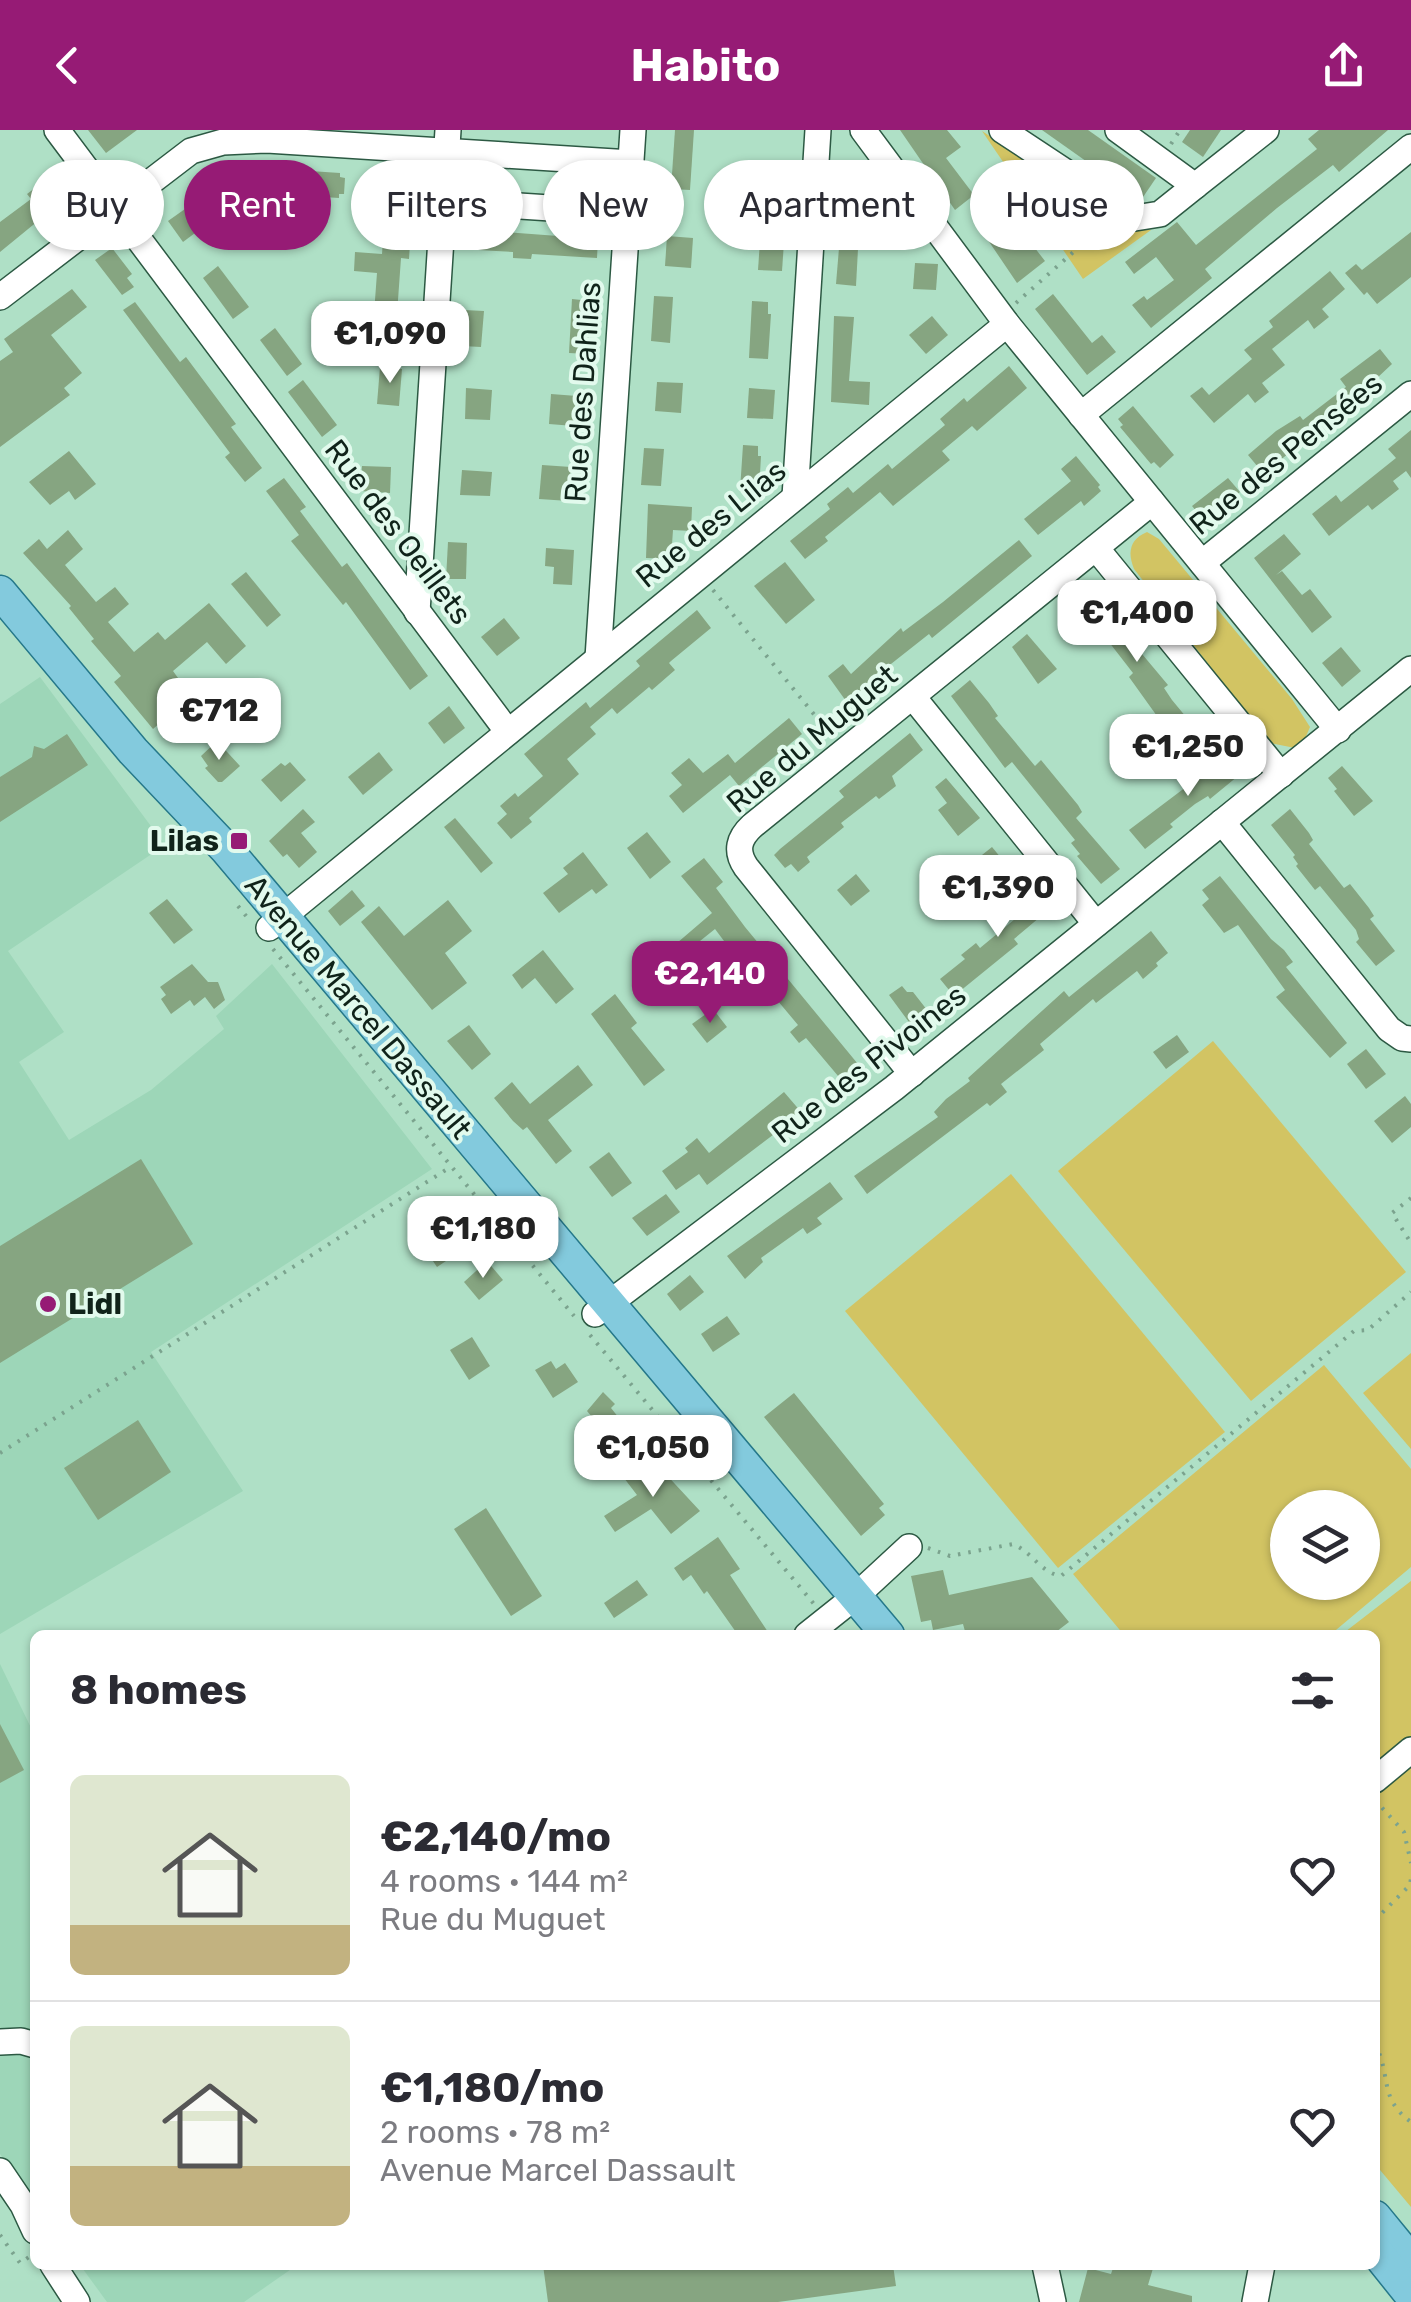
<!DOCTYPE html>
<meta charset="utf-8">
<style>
:root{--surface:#fff;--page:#f7f7f7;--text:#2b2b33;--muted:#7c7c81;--line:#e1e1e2;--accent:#961b75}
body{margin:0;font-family:Rubik,sans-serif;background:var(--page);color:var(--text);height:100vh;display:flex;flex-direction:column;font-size:38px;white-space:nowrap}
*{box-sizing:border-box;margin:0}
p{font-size:32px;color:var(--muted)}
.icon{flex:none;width:55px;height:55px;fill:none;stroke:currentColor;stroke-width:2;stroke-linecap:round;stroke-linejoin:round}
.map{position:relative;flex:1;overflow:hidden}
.panel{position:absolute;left:30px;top:1500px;width:1350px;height:640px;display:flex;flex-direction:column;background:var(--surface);border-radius:15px;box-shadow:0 2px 8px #0004}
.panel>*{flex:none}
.hud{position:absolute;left:30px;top:30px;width:1352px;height:90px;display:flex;gap:20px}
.buttons{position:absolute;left:1270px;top:1360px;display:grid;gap:20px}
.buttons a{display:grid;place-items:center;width:110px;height:110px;border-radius:50%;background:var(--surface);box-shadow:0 2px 8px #0004;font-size:50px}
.price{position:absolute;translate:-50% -85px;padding:0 22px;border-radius:20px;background:#fff;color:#222;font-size:32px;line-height:65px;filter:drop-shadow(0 2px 5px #0008)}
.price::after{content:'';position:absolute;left:50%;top:60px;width:30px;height:22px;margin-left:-15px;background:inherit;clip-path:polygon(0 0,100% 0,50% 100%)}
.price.on{background:var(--accent);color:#fff}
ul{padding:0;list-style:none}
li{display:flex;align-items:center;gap:30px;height:250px;padding:0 40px}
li+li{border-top:2px solid var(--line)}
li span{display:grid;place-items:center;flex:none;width:280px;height:200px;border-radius:15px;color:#555}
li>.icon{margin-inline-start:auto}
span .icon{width:120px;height:120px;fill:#fffc;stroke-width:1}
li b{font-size:42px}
h2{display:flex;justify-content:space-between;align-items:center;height:120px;padding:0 40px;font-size:42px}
.tag{padding:0 35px;border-radius:45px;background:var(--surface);box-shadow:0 2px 8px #0004;font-size:35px;line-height:90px}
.tag.on{background:var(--accent);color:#fff}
header{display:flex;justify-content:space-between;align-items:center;height:130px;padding:0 40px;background:var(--accent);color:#fff;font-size:45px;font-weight:700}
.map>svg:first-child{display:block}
.built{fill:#9dd6b8}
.green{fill:#d2c463;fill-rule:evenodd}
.building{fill:#86a581}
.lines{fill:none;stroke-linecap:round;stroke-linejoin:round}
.minor-casing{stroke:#2c5943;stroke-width:28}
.major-casing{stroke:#25788a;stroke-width:35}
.path{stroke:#7ba38e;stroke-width:4;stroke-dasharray:2.5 8;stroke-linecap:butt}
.minor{stroke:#fff;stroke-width:25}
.major{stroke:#83cadd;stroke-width:32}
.poi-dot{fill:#961b75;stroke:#e2faed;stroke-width:4}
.labels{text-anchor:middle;stroke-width:8;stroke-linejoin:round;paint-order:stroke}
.street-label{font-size:30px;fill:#10231a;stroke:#e2faed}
.poi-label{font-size:30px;font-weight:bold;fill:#10231a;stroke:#e2faed;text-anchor:end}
</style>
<header><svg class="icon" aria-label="back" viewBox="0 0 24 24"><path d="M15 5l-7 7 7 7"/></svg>Habito<svg class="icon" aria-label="share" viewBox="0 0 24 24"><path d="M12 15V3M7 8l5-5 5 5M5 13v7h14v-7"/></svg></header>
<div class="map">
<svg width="1411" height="2172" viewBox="0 0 1411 2172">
<rect width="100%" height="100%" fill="#afe0c6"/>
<!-- built -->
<g class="built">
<polygon points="40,547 165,715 8,821 64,902 19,932 69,1010 151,960 224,899 216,886 272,834 432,1039 151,1222 243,1361 0,1504 0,574"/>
<polygon points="0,1534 35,1606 35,2073 0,2024"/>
<polygon points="80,2135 297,2135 244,2172 107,2172"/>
</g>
<!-- green -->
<g class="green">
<polygon points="982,1 1029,32 1020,46 1091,94 1101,81 1126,95 1151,100 1083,149"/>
<path d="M1147,402L1159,409L1292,569L1310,597L1304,611L1295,618L1270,613L1134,439C1127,422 1130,409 1147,402Z"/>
<polygon points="1213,911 1406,1142 1251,1271 1058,1041"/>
<polygon points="1011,1044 1225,1302 1058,1438 845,1181"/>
<polygon points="1411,1223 1411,1319 1363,1263"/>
<path d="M1324,1235L1411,1339V1437L1330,1505H1124L1073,1444ZM1288,1378H1362V1452H1288Z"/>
<polygon points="1411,1451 1411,2077 1375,2034 1375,1505 1341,1505"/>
</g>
<!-- building -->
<g class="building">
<polygon points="88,0 137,0 106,23"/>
<polygon points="675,0 694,0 690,60 671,59"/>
<polygon points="900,0 947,0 961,17 946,28 974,65 955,80"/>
<polygon points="1042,0 1088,0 1156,48 1141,70"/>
<polygon points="1190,0 1221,0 1203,27 1182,12"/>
<polygon points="1319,0 1388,0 1339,42 1333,35 1277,78 1205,139 1212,148 1151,198 1132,175 1144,166 1147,170 1174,150 1156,127 1134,144 1125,132 1177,92 1196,115 1317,19 1308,9"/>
<polygon points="764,36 789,37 787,67 762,66"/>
<polygon points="310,41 340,43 340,47 345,48 344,64 339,64 339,68 308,66"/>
<polygon points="56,42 75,67 46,89 44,86 0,122 0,92 31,69 27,64"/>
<polygon points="236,45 273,48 272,67 235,64"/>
<polygon points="395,50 414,51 409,129 401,128 396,198 373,197 377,143 354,141 355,122 382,124 383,109 391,109"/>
<polygon points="843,54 873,56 871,81 842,79"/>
<polygon points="1004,66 1013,78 1004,85 1027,116 1031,113 1045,131 1017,153 973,88"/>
<polygon points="192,74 207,94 183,112 168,91"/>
<polygon points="479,100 598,109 597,128 532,124 531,129 513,128 513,122 478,120"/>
<polygon points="1411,102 1411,147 1377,174 1367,162 1364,165 1345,143 1356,134 1362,140"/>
<polygon points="667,106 693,108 691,138 665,136"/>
<polygon points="760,111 784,112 782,141 758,140"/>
<polygon points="112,118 132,144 127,148 134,157 122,165 95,130"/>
<polygon points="839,118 858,119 856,156 836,154"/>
<polygon points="915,133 938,134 936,160 913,159"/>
<polygon points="218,136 249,177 233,189 203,148"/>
<polygon points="1330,141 1345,159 1322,179 1329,187 1314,199 1308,190 1272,219 1285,235 1262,253 1269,262 1255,273 1248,264 1214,293 1190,266 1202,257 1209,265 1252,229 1244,220 1273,197 1269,191"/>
<polygon points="72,159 87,177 51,205 82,243 64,258 70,265 0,317 0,231 13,222 4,209"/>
<polygon points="1053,164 1092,213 1102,205 1116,222 1087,245 1035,179"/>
<polygon points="654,166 673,167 670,213 651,211"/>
<polygon points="572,169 591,171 588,224 569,223"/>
<polygon points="752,171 768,172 768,184 771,184 768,229 749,228"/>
<polygon points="135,172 180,232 186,227 236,294 231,297 262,338 245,352 225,327 230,323 123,180"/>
<polygon points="464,180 484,181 481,217 462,216"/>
<polygon points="834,186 854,187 849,251 870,252 869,275 831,272"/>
<polygon points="932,186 948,205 926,224 909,205"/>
<polygon points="275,198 302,234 287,246 260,210"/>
<polygon points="1380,219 1392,234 1345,278 1349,284 1325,304 1323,301 1311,310 1309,308 1263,343 1248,325 1276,301 1300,286 1303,290 1346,257 1340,249"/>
<polygon points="1009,236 1027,258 977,301 972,296 942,321 950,330 893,376 880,362 825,407 828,411 805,429 790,411 830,379 827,374 848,357 853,363 888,334 892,339 945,295 940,289 964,268 967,272"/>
<polygon points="380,237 402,239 399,276 377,274"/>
<polygon points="303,250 337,295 322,307 288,262"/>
<polygon points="657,252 683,253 681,283 655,281"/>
<polygon points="466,258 492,260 490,290 465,289"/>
<polygon points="749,258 775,260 773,289 747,288"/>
<polygon points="551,264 577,266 574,296 549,294"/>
<polygon points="1133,276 1174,325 1160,338 1154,332 1151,334 1120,297 1123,295 1118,289"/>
<polygon points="1411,300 1411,348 1406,341 1393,351 1399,359 1372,380 1368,375 1329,406 1312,384 1336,365 1341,372 1396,328 1388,319"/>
<polygon points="743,315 758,316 758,326 761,326 759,361 740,360"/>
<polygon points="644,318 664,319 661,356 641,355"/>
<polygon points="69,321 96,354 75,370 69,361 50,375 29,352"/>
<polygon points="1076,326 1100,355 1098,357 1101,361 1084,376 1081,371 1038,405 1024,389 1071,351 1061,339"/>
<polygon points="542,335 571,337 569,371 539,369"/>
<polygon points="362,336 391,337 390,363 360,361"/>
<polygon points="462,340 492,342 490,366 460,365"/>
<polygon points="284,348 306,377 300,381 342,437 347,433 428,546 410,560 346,472 343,475 291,411 299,405 266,361"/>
<polygon points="1228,348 1240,362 1229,372 1231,375 1207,394 1192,376"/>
<polygon points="648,374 692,377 691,401 673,400 671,429 646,428"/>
<polygon points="68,400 83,419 65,435 96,472 115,457 129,474 108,492 134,522 158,502 165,510 209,473 246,516 226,534 207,512 173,541 191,566 211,548 241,581 216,604 185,571 153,599 114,552 121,546 91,511 94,509 69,478 71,476 23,423 39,409 47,419"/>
<polygon points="1284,404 1301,424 1276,445 1282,441 1302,465 1310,459 1332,487 1312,503 1254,428"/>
<polygon points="1019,410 1032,426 932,508 929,504 877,545 882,552 851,578 828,546 843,534 851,544 901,498 903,502 943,472"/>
<polygon points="448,412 467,413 466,449 446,449"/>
<polygon points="546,418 574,420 572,455 553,454 554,437 545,436"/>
<polygon points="785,432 815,470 786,494 754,456"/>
<polygon points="246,442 281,485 267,497 231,454"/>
<polygon points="1093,451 1141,514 1137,518 1168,555 1164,558 1172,570 1201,605 1182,621 1129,547 1133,543 1074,467"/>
<polygon points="697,480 711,498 671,531 669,533 675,540 652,560 649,557 617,584 612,578 590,597 596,604 567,629 579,644 529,688 532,692 511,709 497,693 507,684 500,676 515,663 518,667 543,646 524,624 586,572 590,578 640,536 636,531"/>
<polygon points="504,488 520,508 497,526 481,507"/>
<polygon points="1027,504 1057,539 1038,554 1012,517"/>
<polygon points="1341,517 1361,541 1342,557 1322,533"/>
<polygon points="970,550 989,573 998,586 995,588 1035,636 1041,630 1078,675 1082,682 1076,688 1120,739 1101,754 1077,726 1080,724 1071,713 1075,710 1012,632 1005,638 951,566"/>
<polygon points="449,576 465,598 444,614 428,593"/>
<polygon points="789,588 802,604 739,656 730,645 683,683 669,666 682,655 671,643 689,628 703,643 728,624 735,633"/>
<polygon points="910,603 923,620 892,646 896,656 879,669 876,666 841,693 844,697 807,727 810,732 798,742 791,734 785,738 774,725 780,719 844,667 839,661"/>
<polygon points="67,604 88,635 0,692 0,647 32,627 34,616 44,619"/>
<polygon points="217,611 240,636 222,652 218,652 205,638 208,636 201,626"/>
<polygon points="1235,620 1247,634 1236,643 1238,646 1210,669 1208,666 1195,674 1170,694 1173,697 1145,719 1129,700"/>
<polygon points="379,622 393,640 363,665 348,647"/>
<polygon points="290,632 306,650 281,672 261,650 281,633 285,636"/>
<polygon points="1342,636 1373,671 1354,686 1334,661 1337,659 1328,648"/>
<polygon points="946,648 980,688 958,706 938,680 947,673 935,657"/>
<polygon points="303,679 315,692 301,703 317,722 299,738 287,724 283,727 269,711"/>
<polygon points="1290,679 1309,703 1313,710 1309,714 1344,758 1350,754 1369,778 1374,786 1370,789 1395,821 1376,836 1356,812 1359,809 1356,800 1320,756 1315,760 1296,736 1298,734 1293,727 1295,725 1271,695"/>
<polygon points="455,688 493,733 481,743 444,697"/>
<polygon points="647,702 671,732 650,749 627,718"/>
<polygon points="992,717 1006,734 976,758 962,741"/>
<polygon points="583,722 608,755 596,764 592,759 559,783 543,763 568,744 563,738"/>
<polygon points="704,728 723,752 716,758 745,797 867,945 855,956 848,949 844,953 806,908 799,913 790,902 798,895 757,846 750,851 739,838 742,835 715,799 685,823 677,813 712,783 681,746"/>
<polygon points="856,744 870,761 851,776 837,760"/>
<polygon points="1025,746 1052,777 1014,809 1018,814 954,866 940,849 965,829 961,825 976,813 980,818 1026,780 1014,766 1018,763 1012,756"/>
<polygon points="1220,746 1271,809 1284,820 1293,832 1286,837 1347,913 1330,928 1276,867 1285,860 1238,795 1224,803 1202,775 1209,769 1202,760"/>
<polygon points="352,760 365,776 340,796 328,781"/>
<polygon points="167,769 193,800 174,814 149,783"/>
<polygon points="448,770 472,801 445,823 467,853 432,880 361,792 379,776 404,806"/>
<polygon points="1151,801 1168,823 1156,833 1158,836 1143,849 1137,841 1096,873 1093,869 1040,914 1044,920 1001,954 1007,962 990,976 987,973 867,1064 854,1046 938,987 934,982 946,969 970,951 968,948 1064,861 1069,867"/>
<polygon points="543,820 574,859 556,874 535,848 522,859 512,845"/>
<polygon points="192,834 208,852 218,852 225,870 214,879 205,867 194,876 190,870 171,884 161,869 166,865 160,857"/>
<polygon points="902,856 907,862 913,862 931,885 914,899 889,865"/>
<polygon points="615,864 637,893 631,898 665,940 644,956 591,884"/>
<polygon points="713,879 727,897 707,913 692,894"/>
<polygon points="469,895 491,924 472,940 447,911"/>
<polygon points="1177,905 1189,922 1166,939 1153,922"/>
<polygon points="1366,919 1386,944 1366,959 1347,934"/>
<polygon points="578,935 593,955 548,990 572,1021 556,1034 527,997 523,1000 513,991 494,968 512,952 530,974"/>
<polygon points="784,962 802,983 707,1055 699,1044 676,1060 662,1041 688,1022 685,1018 697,1008 709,1023"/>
<polygon points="1405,966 1411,974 1411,997 1392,1013 1374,991"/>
<polygon points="609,1022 632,1053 612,1067 589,1037"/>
<polygon points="141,1029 193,1114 0,1233 0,1116"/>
<polygon points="830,1052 843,1069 817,1088 822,1094 807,1104 803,1098 761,1128 763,1132 745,1149 727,1126"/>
<polygon points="666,1064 680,1082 647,1106 632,1088"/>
<polygon points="452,1093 467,1117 437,1137 420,1112"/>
<polygon points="487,1131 503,1150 479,1170 464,1152"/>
<polygon points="690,1145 704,1162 680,1181 667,1164"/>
<polygon points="727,1186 740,1204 713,1222 701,1204"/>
<polygon points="472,1207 490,1236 469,1250 450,1220"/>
<polygon points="551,1231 556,1239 565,1233 578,1252 553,1268 535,1240"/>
<polygon points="603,1262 615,1274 611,1278 623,1293 608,1306 587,1281"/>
<polygon points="794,1263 884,1374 879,1378 885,1385 861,1406 764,1287"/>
<polygon points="138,1290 171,1342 98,1390 64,1338"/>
<polygon points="650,1327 700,1381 671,1404 651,1379 615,1402 604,1386 637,1365 624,1348"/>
<polygon points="486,1378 542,1466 511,1486 454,1399"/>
<polygon points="718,1407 740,1439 730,1445 770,1505 738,1505 707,1461 704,1464 691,1445 683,1451 674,1438"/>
<polygon points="943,1440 949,1465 1032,1447 1069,1492 1052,1505 966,1505 963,1494 933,1500 931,1490 921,1492 911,1446"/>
<polygon points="637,1450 648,1465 614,1488 604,1473"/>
<polygon points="0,1594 24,1640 0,1653"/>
<polygon points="543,2135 893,2135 896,2156 778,2172 548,2172"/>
<polygon points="1114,2135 1154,2135 1148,2155 1192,2166 1192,2172 1079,2172 1088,2138 1111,2144"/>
</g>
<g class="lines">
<!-- minor casing -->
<g class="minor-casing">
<g id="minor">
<polyline points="57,0 508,602"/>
<polyline points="863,0 1007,194 1338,600"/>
<polyline points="1002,0 1135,88 1160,84 1195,56"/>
<polyline points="1118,0 1195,56 1266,0"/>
<polyline points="444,71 627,83"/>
<polyline points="0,167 191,21 223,12 267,10 631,33"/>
<polyline points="1081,285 1411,17"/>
<polyline points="795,367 818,0"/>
<polyline points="1096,418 1281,645"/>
<polyline points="1202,433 1411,264"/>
<polyline points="417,482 448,0"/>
<polyline points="598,528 633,0"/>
<polyline points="913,567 1096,794"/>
<polyline points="1222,692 1389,899 1402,908 1411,909"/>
<polyline points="269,798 1007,194"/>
<path d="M912,944L746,737C735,721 739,708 752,696L1152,372"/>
<polyline points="595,1184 894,958 1411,539"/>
<polyline points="807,1505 856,1466 909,1417"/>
<polyline points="1375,1650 1411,1620"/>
<polyline points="0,1912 21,1911 35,1915"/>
<polyline points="0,2041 23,2075 35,2101"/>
<polyline points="53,2135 77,2172"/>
<polyline points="1045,2135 1053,2172"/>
<polyline points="1255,2172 1262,2135"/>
</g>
</g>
<!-- major casing -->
<g class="major-casing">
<g id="major">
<polyline points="0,462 133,621 226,719 888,1505"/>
<polyline points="1375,2087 1411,2131"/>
<polyline points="1375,2120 1411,2165"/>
</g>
</g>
<!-- path -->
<g class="path">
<polyline points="1171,14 1180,0"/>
<polyline points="1016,173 1106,93"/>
<polyline points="713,460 830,604"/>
<polyline points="238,776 251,792"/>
<polyline points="273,819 574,1186"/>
<polyline points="1411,1068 1392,1083 1411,1113"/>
<polyline points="590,1205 814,1474"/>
<polyline points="0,1323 452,1036"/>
<path d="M928,1418L950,1426L1013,1414C1032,1422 1041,1443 1061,1446L1354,1201L1368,1200L1411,1162"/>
<polyline points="1375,1670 1404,1702 1411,1733"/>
<polyline points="1375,1790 1410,1755 1411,1748"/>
<path d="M1375,1914C1392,1946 1378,1968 1411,1992"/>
<polyline points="0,2105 20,2133 35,2123"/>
</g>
<!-- minor -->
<use href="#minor" class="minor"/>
<!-- major -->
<use href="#major" class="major"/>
</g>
<!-- markers -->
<g class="poi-dot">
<rect x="229" y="701" width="20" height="20" rx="5"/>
<circle cx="48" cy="1174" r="10"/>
</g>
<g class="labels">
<!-- street labels -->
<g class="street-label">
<text transform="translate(583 262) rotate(-86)" y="10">Rue des Dahlias</text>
<text transform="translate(1286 324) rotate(-39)" y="10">Rue des Pensées</text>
<text transform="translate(711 394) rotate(-39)" y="10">Rue des Lilas</text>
<text transform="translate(398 402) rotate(53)" y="10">Rue des Oeillets</text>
<text transform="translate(812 609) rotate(-40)" y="10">Rue du Muguet</text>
<text transform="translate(358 877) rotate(50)" y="10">Avenue Marcel Dassault</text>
<text transform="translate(869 934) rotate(-38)" y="10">Rue des Pivoines</text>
</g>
<!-- poi labels -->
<g class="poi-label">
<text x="219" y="721">Lilas</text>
<text x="68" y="1184" text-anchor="start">Lidl</text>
</g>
</g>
</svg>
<div class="buttons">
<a><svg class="icon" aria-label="layers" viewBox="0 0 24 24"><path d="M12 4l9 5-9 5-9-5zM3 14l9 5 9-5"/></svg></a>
</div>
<b class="price" style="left:390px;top:256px">€1,090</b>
<b class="price" style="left:1137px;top:535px">€1,400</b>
<b class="price" style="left:219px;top:633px">€712</b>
<b class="price" style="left:1188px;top:669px">€1,250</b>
<b class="price" style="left:998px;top:810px">€1,390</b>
<b class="price on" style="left:710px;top:896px">€2,140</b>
<b class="price" style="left:483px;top:1151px">€1,180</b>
<b class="price" style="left:653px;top:1370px">€1,050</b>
<div class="hud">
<a class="tag">Buy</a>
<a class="tag on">Rent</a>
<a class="tag">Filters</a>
<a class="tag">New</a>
<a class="tag">Apartment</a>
<a class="tag">House</a>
</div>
<section class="panel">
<h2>8 homes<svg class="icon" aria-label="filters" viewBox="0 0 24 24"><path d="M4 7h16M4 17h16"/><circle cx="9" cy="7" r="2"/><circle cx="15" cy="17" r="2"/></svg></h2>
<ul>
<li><span style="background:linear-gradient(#dfe7d0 75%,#c2b280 0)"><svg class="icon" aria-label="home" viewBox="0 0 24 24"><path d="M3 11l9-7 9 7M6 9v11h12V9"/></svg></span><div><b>€2,140/mo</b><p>4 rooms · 144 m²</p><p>Rue du Muguet</p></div><svg class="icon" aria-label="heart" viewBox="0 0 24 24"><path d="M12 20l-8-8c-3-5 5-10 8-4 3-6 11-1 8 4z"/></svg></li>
<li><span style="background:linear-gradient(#dfe7d0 70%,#c2b280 0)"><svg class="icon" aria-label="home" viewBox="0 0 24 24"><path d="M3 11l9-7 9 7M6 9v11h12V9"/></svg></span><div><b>€1,180/mo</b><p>2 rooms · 78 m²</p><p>Avenue Marcel Dassault</p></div><svg class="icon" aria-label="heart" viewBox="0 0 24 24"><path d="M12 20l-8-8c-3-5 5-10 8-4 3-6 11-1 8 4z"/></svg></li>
</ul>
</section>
</div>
